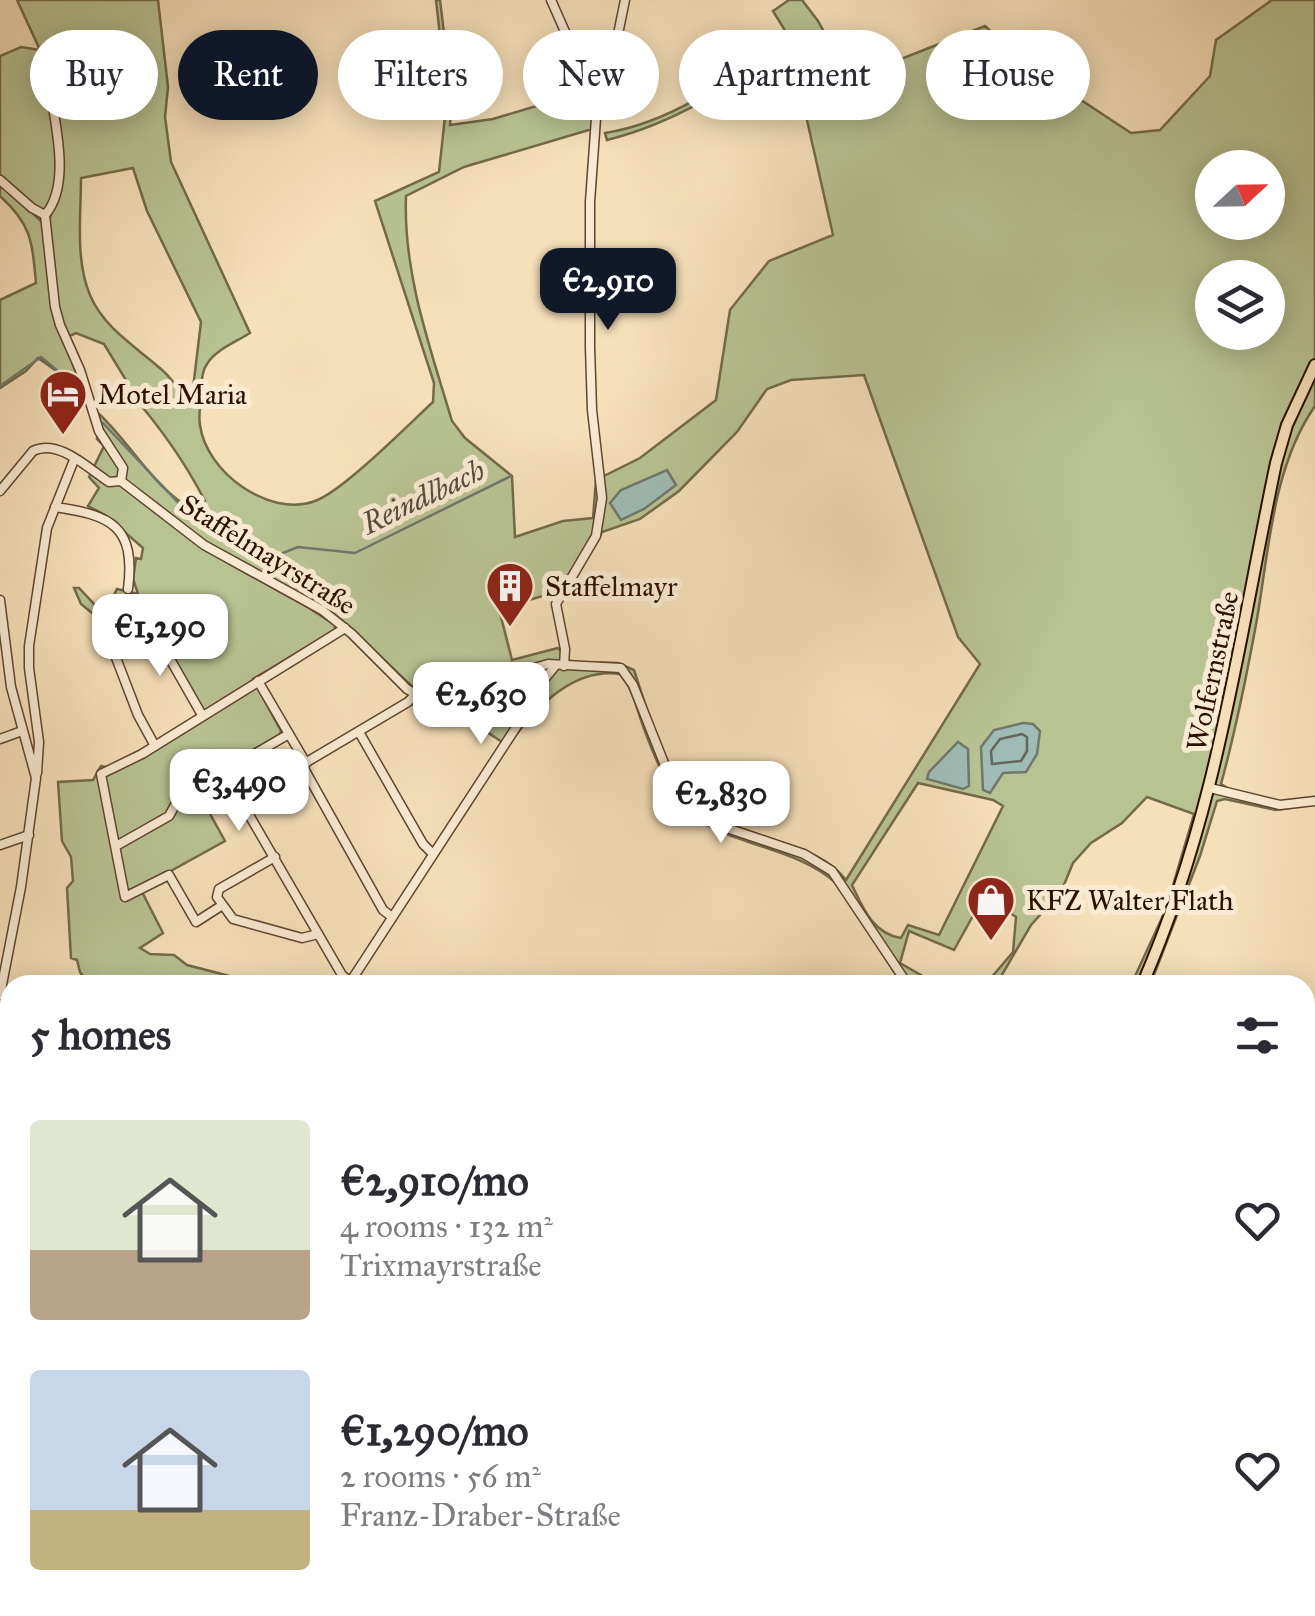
<!DOCTYPE html>
<meta charset="utf-8">
<style>
:root{--surface:#fff;--page:#f7f7f7;--text:#2b2b33;--muted:#7c7c81;--accent:#111827}
body{margin:0;font-family:"IM FELL Great Primer",serif;background:var(--page);color:var(--text);height:100vh;display:flex;flex-direction:column;font-size:38px;white-space:nowrap}
*{box-sizing:border-box;margin:0}
p{font-size:32px;color:var(--muted)}
.icon{flex:none;width:55px;height:55px;fill:none;stroke:currentColor;stroke-width:2;stroke-linecap:round;stroke-linejoin:round}
.map{position:relative;flex:1;overflow:hidden}
.side{position:absolute;left:0px;top:975px;width:1315px;height:642px;display:flex;flex-direction:column;background:var(--surface);border-radius:30px 30px 0 0;box-shadow:0 5px 25px #0003}
.side>*{flex:none}
.guide{position:absolute;left:30px;top:30px;width:1255px;height:90px;display:flex;gap:20px}
.needle{width:65px;rotate:68deg}
.buttons{position:absolute;left:1195px;top:150px;display:grid;gap:20px}
.buttons a{display:grid;place-items:center;width:90px;height:90px;border-radius:50%;background:var(--surface);box-shadow:0 5px 25px #0003;font-size:50px}
.price{position:absolute;translate:-50% -85px;padding:0 22px;border-radius:20px;background:#fff;color:#222;font-size:32px;line-height:65px;filter:drop-shadow(0 2px 5px #0008)}
.price::after{content:'';position:absolute;left:50%;top:60px;width:30px;height:22px;margin-left:-15px;background:inherit;clip-path:polygon(0 0,100% 0,50% 100%)}
.price.current{background:var(--accent);color:#fff}
ul{padding:0;list-style:none}
li{display:flex;align-items:center;gap:30px;height:250px;padding:0 30px}
li span{display:grid;place-items:center;flex:none;width:280px;height:200px;border-radius:10px;color:#555}
li>.icon{margin-inline-start:auto}
span .icon{width:120px;height:120px;fill:#fffc;stroke-width:1}
li b{font-size:42px}
h2{display:flex;justify-content:space-between;align-items:center;height:120px;padding:0 30px;font-size:42px}
.pill{padding:0 35px;border-radius:45px;background:var(--surface);box-shadow:0 5px 25px #0003;font-size:35px;line-height:90px}
.pill.current{background:var(--accent);color:#fff}
.map>svg:first-child{display:block}
.green{fill:#b8c392;stroke:#736a49;stroke-width:2.5;fill-rule:evenodd}
.water{fill:#9ebcb5;stroke:#71776d;stroke-width:2.5}
.lines{fill:none;stroke-linecap:round;stroke-linejoin:round}
.shore{stroke:#66665a;stroke-width:2.5}
.stream{stroke:#71776d;stroke-width:2.5}
.minor-casing{stroke:#60442e;stroke-width:11}
.major-casing{stroke:#2e1000;stroke-width:14}
.minor{stroke:#f9ebd2;stroke-width:8}
.major{stroke:#f6e0b9;stroke-width:10}
.labels{text-anchor:middle;stroke-width:10;stroke-linejoin:round;paint-order:stroke}
.poi-label{font-size:28px;fill:#2e1000;stroke:#f9ebd2;text-anchor:start}
.street-label{font-size:28px;fill:#2e1000;stroke:#f9ebd2}
.water-label{font-size:30px;font-style:italic;fill:#554c3f;stroke:#f9ebd2}
</style>
<div class="map">
<svg width="1315" height="1616" viewBox="0 0 1315 1616">
<rect width="100%" height="100%" fill="#f6e0b9"/>
<filter id="stains"><feTurbulence type="fractalNoise" baseFrequency=".002" numOctaves="4"/><feColorMatrix values="0 0 0 0 .2 0 0 0 0 .09 0 0 0 0 .02 0 0 0 .5 -.17"/></filter>
<radialGradient id="worn" r=".72"><stop offset=".6" stop-color="#630" stop-opacity="0"/><stop offset="1" stop-color="#630" stop-opacity=".3"/></radialGradient>
<!-- green -->
<g class="green">
<path d="M17,0H158L168,87L165,117L171,162L250,333C236,342 215,350 207,364C201,372 202,384 201,394C201,404 198,415 200,425C206,472 269,518 315,501C343,491 408,425 433,402L434,383L375,201L439,172L447,98L436,0H440L452,99L450,125L493,119L580,93L582,79L593,101L592,129L464,167L406,196C403,274 430,347 452,421L465,438L512,476L515,537L563,521L593,518L596,480L640,458L716,400L730,310L769,261L833,235L790,45C733,85 676,123 607,140L605,133C672,123 732,78 786,39V32L773,11L789,0H802L818,21L850,79L985,26L1022,61L1131,133L1160,130L1210,76L1216,40L1272,0H1315V406C1273,466 1269,549 1257,619C1247,674 1236,729 1221,784C1245,802 1286,802 1315,804L1276,810L1225,799L1217,801L1200,856L1150,985H1131L1166,909L1194,814L1147,797L1122,823L1091,843L1073,863L1061,892L1031,925L996,985H985L1013,952L1016,917L984,896L954,950L909,931L900,963L933,982L946,985H919L912,981L913,985H903L837,884C795,845 725,846 690,812C667,789 653,754 642,723C636,706 632,687 620,674C572,667 533,710 508,746L472,722L463,703L439,709L419,706V693L345,623L316,601L223,555L230,564L309,608L335,625V630L253,679L281,731L280,734L194,785L225,841L140,888L163,933L140,948L150,954L174,955L187,965L265,985H89L80,972L77,960L71,958L67,888L73,881L71,857L62,841L58,782L93,780L101,766L109,768L207,718L151,622L128,626L121,615L92,613L81,604L74,588H79L96,606L102,607L112,599L117,589L138,594L133,579L136,558L141,559L143,548L105,515L88,506L99,488L89,477L104,446L97,439L98,413C131,443 154,490 194,510L205,501C184,460 157,423 127,389L129,385L104,344L76,333L67,337L59,317L48,225L52,211L38,209L0,176V56L21,47L40,50ZM133,168L147,211L201,322L191,405C181,393 173,379 161,369C136,347 103,327 90,295C75,260 81,215 81,178ZM1212,168H1268V222H1212ZM1212,278H1268V332H1212ZM864,375L958,637L980,664L846,880C827,856 800,849 772,839C751,832 727,825 708,813C669,788 648,712 634,670L618,663L571,662L558,648L512,660L499,609L556,592L562,600L602,532L640,519L679,491L737,432L767,389L791,380ZM918,783L993,800L1003,806L939,935L908,925L901,938C873,934 863,908 852,885Z"/>
<path d="M0,182L43,223L54,312L82,389L38,358L26,371L0,388V300L36,283C32,242 32,225 0,196Z"/>
</g>
<!-- water -->
<g class="water">
<polygon points="667,470 676,485 644,509 621,520 610,503 621,490"/>
<polygon points="1023,723 1033,724 1040,731 1037,754 1026,772 1003,773 990,793 983,790 981,747 994,730"/>
<polygon points="958,742 968,749 969,786 963,789 927,779 929,772"/>
</g>
<g class="lines">
<!-- shore -->
<polygon class="shore" points="1022,734 1027,737 1027,751 1021,761 992,764 991,751 1000,739"/>
<!-- stream -->
<g class="stream">
<polyline points="0,386 41,357 78,388"/>
<polyline points="103,423 187,512 238,542 270,554 278,555 298,547 355,553 511,476"/>
<polyline points="170,985 179,985"/>
</g>
<!-- minor casing -->
<g class="minor-casing">
<g id="minor">
<polyline points="551,0 597,104 590,202 590,347 592,410 602,498 596,536 556,604 565,649 564,666"/>
<path d="M74,60C64,65 54,70 51,81C48,91 52,103 54,113C59,143 67,190 45,215L55,307L60,325L80,370L99,431L123,468L121,481L204,545L322,610L352,634L407,689L421,697L457,698L500,678L548,664L621,668L633,685L664,763L691,808L721,826L804,854L832,871L908,985"/>
<polyline points="597,104 608,83 625,0"/>
<polyline points="0,180 32,208 45,215"/>
<path d="M0,491L33,451C58,438 89,469 109,482L121,481"/>
<path d="M55,507C111,515 136,526 128,589"/>
<polyline points="0,600 11,687 36,778 21,887 0,995"/>
<polyline points="150,624 202,715"/>
<polyline points="105,629 138,715 155,746"/>
<polyline points="359,732 423,844 433,854"/>
<polyline points="289,734 306,763"/>
<polyline points="0,739 22,731"/>
<polyline points="302,765 383,910 392,917"/>
<polyline points="37,773 39,742 29,668 29,646 47,528 74,460"/>
<polyline points="1210,788 1280,805 1315,801"/>
<polyline points="0,845 29,835"/>
<polyline points="116,846 169,816 179,798 289,734 258,681"/>
<polyline points="275,857 219,889 217,897 233,919 302,938 318,934"/>
<polyline points="221,906 196,922 169,875 125,897 101,774 142,754 345,628"/>
<polyline points="350,982 342,975 241,801 408,702 415,695"/>
<polyline points="349,984 526,712 538,687 556,665"/>
<polyline points="0,1055 10,1052"/>
<polyline points="1305,1267 1315,1256"/>
<polyline points="365,1608 369,1616"/>
<polyline points="1061,1608 1079,1616"/>
<polyline points="171,1612 173,1616"/>
<polyline points="455,1616 463,1608"/>
<polyline points="1106,1616 1110,1608"/>
<polyline points="1313,1616 1315,1614"/>
</g>
</g>
<!-- major casing -->
<g class="major-casing">
<g id="major">
<path d="M1142,985C1217,814 1238,643 1276,463L1287,425L1315,365"/>
<polyline points="940,1616 941,1608"/>
</g>
</g>
<!-- minor -->
<use href="#minor" class="minor"/>
<!-- major -->
<use href="#major" class="major"/>
</g>
<!-- icons -->
<defs>
<g id="hotel-pin" transform="scale(2.5)"><path d="M0 17L-7.5 6A9.5 9.5 0 1 1 7.5 6Z" fill="#8f2418" stroke="#f9ebd2"/><path d="M-6-4.5h1.5V1H6V5H4.5V3h-9V5H-6ZM-4 0a1.8 1.8 0 1 1 3.6 0ZM.5 0V-2.5h3Q6-2.5 6 0Z" fill="#fff"/></g>
<g id="building-pin" transform="scale(2.5)"><path d="M0 17L-7.5 6A9.5 9.5 0 1 1 7.5 6Z" fill="#8f2418" stroke="#f9ebd2"/><path d="M-4-6H4V6H1V3H-1V6H-4ZM-2.5-4.3h1.7v1.8h-1.7ZM.8-4.3h1.7v1.8H.8ZM-2.5-1h1.7V.8h-1.7ZM.8-1h1.7V.8H.8Z" fill="#fff"/></g>
<g id="shop-pin" transform="scale(2.5)"><path d="M0 17L-7.5 6A9.5 9.5 0 1 1 7.5 6Z" fill="#8f2418" stroke="#f9ebd2"/><path d="M-5-2.5h2.3a2.7 3.5 0 0 1 5.4 0H5L5.5 6h-11ZM-1.5-2.5h3a1.5 2.3 0 0 0-3 0Z" fill="#fff"/></g>
</defs>
<g fill-rule="evenodd">
<use href="#hotel-pin" x="63" y="394"/>
<use href="#building-pin" x="510" y="586"/>
<use href="#shop-pin" x="991" y="900"/>
</g>
<g class="labels">
<!-- poi labels -->
<g class="poi-label">
<text x="98" y="404">Motel Maria</text>
<text x="545" y="596">Staffelmayr</text>
<text x="1026" y="910">KFZ Walter Flath</text>
</g>
<!-- street labels -->
<g class="street-label">
<text transform="translate(268 554) rotate(32)" y="10">Staffelmayrstraße</text>
<text transform="translate(1212 671) rotate(-78)" y="10">Wolfernstraße</text>
</g>
<!-- water labels -->
<g class="water-label">
<text transform="translate(423 497) rotate(-26)" y="10">Reindlbach</text>
</g>
</g>
<rect width="100%" height="100%" filter="url(#stains)"/>
<rect width="100%" height="100%" fill="url(#worn)"/>
</svg>
<div class="buttons">
<a><svg class="needle" viewBox="-14 -14 28 28"><path d="M0-13l5 13h-10z" fill="#e53935"/><path d="M0 13l5-13h-10z" fill="#7c7c81"/></svg></a>
<a><svg class="icon" aria-label="layers" viewBox="0 0 24 24"><path d="M12 4l9 5-9 5-9-5zM3 14l9 5 9-5"/></svg></a>
</div>
<b class="price current" style="left:608px;top:333px">€2,910</b>
<b class="price" style="left:160px;top:679px">€1,290</b>
<b class="price" style="left:481px;top:747px">€2,630</b>
<b class="price" style="left:239px;top:834px">€3,490</b>
<b class="price" style="left:721px;top:846px">€2,830</b>
<div class="guide">
<a class="pill">Buy</a>
<a class="pill current">Rent</a>
<a class="pill">Filters</a>
<a class="pill">New</a>
<a class="pill">Apartment</a>
<a class="pill">House</a>
</div>
<section class="side">
<h2>5 homes<svg class="icon" aria-label="filters" viewBox="0 0 24 24"><path d="M4 7h16M4 17h16"/><circle cx="9" cy="7" r="2"/><circle cx="15" cy="17" r="2"/></svg></h2>
<ul>
<li><span style="background:linear-gradient(#dfe7d0 65%,#b9a48a 0)"><svg class="icon" aria-label="home" viewBox="0 0 24 24"><path d="M3 11l9-7 9 7M6 9v11h12V9"/></svg></span><div><b>€2,910/mo</b><p>4 rooms · 132 m²</p><p>Trixmayrstraße</p></div><svg class="icon" aria-label="heart" viewBox="0 0 24 24"><path d="M12 20l-8-8c-3-5 5-10 8-4 3-6 11-1 8 4z"/></svg></li>
<li><span style="background:linear-gradient(#c9d6e8 70%,#c2b280 0)"><svg class="icon" aria-label="home" viewBox="0 0 24 24"><path d="M3 11l9-7 9 7M6 9v11h12V9"/></svg></span><div><b>€1,290/mo</b><p>2 rooms · 56 m²</p><p>Franz-Draber-Straße</p></div><svg class="icon" aria-label="heart" viewBox="0 0 24 24"><path d="M12 20l-8-8c-3-5 5-10 8-4 3-6 11-1 8 4z"/></svg></li>
</ul>
</section>
</div>
